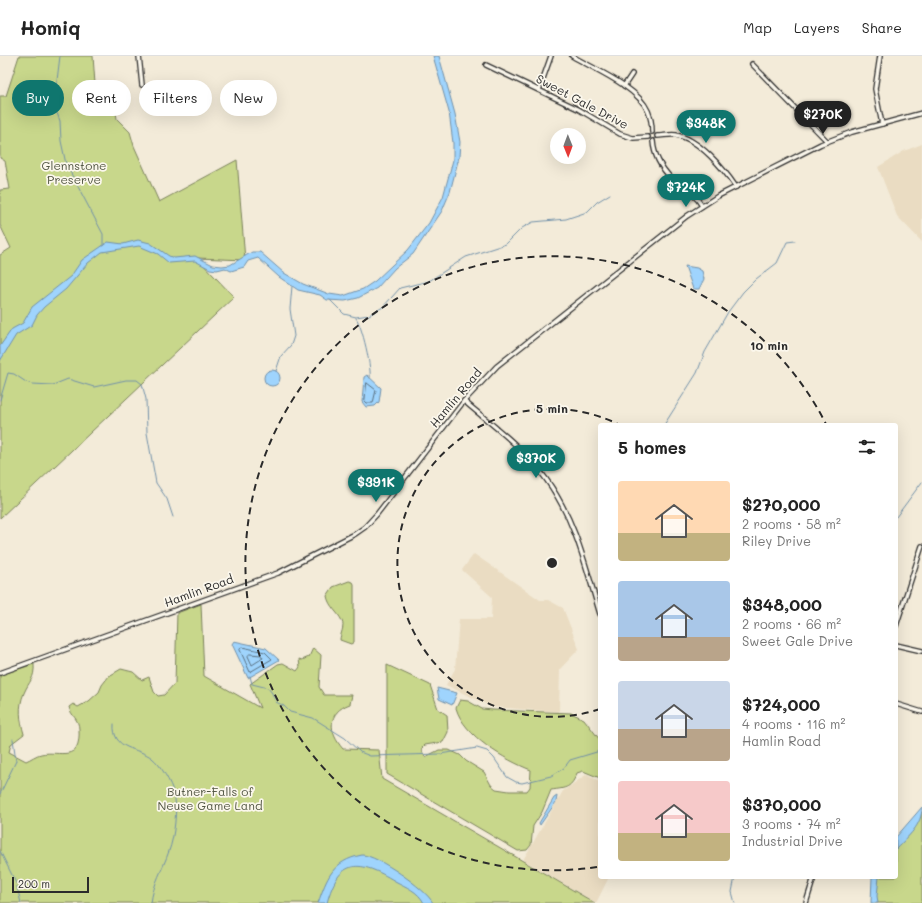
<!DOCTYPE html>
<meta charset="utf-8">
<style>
:root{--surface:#fff;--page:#f2f2f2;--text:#222;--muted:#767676;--line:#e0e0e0;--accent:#0f766e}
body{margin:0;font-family:Mali,sans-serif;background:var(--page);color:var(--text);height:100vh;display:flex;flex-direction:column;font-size:15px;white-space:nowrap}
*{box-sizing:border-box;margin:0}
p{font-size:13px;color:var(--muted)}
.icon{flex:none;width:22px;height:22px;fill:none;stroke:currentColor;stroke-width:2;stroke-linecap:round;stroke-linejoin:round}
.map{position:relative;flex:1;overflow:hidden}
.panel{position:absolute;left:598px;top:367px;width:300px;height:456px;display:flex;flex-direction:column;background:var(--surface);border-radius:4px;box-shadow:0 4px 16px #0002}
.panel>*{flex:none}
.banner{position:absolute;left:12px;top:24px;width:380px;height:36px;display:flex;gap:8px}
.needle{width:26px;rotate:179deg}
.controls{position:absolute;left:550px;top:72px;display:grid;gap:8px}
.controls a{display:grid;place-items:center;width:36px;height:36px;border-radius:50%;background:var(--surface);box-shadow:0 4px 16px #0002;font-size:20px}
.scale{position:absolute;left:12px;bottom:10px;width:77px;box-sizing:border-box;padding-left:4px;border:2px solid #2b2b2b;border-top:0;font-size:11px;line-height:14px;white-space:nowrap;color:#2b2b2b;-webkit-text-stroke:3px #fbf7ec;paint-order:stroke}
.price{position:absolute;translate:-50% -34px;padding:0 9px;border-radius:14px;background:var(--accent);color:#fff;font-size:13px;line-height:26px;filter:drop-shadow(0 1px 2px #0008)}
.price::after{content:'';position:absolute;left:50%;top:24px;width:12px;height:9px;margin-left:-6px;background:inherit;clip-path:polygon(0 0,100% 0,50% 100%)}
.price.selected{background:#222;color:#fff}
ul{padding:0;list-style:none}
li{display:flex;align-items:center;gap:12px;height:100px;padding:0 20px}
li span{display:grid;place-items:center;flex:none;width:112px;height:80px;border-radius:4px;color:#555}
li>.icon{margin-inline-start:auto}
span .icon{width:48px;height:48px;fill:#fffc;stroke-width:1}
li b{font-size:17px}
h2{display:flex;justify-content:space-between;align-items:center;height:48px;padding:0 20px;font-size:17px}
.pill{padding:0 14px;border-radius:18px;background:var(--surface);box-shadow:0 4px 16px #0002;font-size:14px;line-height:36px}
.pill.selected{background:var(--accent);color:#fff}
header{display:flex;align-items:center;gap:24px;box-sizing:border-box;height:56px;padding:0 20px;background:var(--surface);border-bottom:1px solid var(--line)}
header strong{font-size:19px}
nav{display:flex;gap:22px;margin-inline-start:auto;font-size:14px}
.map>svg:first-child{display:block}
.built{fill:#eadcc2}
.green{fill:#c8d78b;stroke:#7a815b}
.water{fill:#9fd4fd;stroke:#7190a9}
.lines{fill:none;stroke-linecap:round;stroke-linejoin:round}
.shore{stroke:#596f7f;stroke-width:1}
.stream{stroke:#7190a9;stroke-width:1}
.minor-casing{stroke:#2b2b2b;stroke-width:6}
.minor{stroke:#fbf7ec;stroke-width:3.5}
.ring{fill:none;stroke:#2b2b2b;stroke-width:2;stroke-dasharray:7 5}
.labels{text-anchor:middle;stroke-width:3.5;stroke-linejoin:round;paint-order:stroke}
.street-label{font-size:12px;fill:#2b2b2b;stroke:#fbf7ec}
.park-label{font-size:12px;fill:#525643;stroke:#fbf7ec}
.centre{fill:#2b2b2b;stroke:#fbf7ec;stroke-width:2}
.ring-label{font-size:12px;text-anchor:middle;font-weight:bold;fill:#2b2b2b;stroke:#fbf7ec;stroke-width:3.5;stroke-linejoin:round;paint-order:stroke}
</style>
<header>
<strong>Homiq</strong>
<nav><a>Map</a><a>Layers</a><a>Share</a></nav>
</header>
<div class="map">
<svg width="922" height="847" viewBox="0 0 922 847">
<rect width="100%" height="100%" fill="#f3ebd9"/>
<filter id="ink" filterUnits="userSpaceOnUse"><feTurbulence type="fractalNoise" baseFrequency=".025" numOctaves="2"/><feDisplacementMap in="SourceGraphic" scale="8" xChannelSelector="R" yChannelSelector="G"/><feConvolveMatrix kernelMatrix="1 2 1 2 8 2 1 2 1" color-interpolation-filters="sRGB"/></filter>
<g filter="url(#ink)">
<!-- built -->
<g class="built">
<polygon points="922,88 922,186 897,160 878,111 904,95"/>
<polygon points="474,498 540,544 548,544 563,552 579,593 560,613 559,656 492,651 446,629 455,613 459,563 491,563 492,541 462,514"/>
<polygon points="587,718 600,726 600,821 609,821 596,847 523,804 563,735"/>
</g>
<!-- green -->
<g class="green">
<polygon points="19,0 93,0 95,28 112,28 117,63 130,76 134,90 159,146 237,104 245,204 197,202 234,241 0,462 0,199 11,192 0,169 0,134 10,133 5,105 0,102 0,40 6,40"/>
<path d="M349,525L353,526L354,528V586L351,588L340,584C340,578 345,571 342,565C338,556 329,551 327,540L333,531Z"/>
<path d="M201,548L204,620L260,652L250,628L278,608L283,607L297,615L300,611L299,603L302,604L309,601L313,592L321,599L319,631L324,639H352L350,648C327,656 328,676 343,693L379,694L382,723L595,847H0V619L34,608C35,623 29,625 24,637C18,651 20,664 24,678L11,688L9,696L26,705C31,703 36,699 41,698C60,694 81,708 79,673C79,663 71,660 69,651L73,648L78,651L89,645L99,636L102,629L109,620L121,613L133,616L142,624L149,621L154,636L158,640L164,639L175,627L177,557Z"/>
<path d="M387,609L430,629L438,653L447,659L448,676L443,686L425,689L421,693L425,701L439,694H449L460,699L466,705L484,716L491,729L496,733L509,735H527L530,731L531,714C505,704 464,680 456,652L460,644L468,645L482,653L493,654L571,657L584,663L600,684V722L583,715L577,717C571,732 567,732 551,734L542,756L533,770L531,789L527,794L518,795L387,718Z"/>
<polygon points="922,756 922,847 874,847 875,821 896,821 896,787"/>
</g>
<!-- water -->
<g class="water">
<polygon points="433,0 439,0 455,58 460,86 459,101 450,136 442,155 413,198 395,212 377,232 358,242 345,245 327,244 320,239 298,234 279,221 258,202 248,205 244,211 231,215 225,212 217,214 210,213 195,205 169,207 158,198 139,190 102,196 88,207 66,233 44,251 37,259 32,269 16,279 0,305 0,290 12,273 23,267 32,251 71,220 82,204 108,186 123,188 138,184 150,187 169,200 174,202 195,200 213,209 222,210 230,209 252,196 260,196 284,217 303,228 329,238 343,240 363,233 375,225 408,194 429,167 443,141 453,104 453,87 449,56"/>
<polygon points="685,210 697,212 702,215 704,223 699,233 693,233"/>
<circle cx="272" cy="322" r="8"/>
<polygon points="367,319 381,332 379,346 375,350 366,351 362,346 364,321"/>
<polygon points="234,585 266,592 279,604 248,622 232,588"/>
<polygon points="437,632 457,637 452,649 439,643"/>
<polygon points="557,740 556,746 540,769 539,767 554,742"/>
<path d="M922,751C922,770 908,780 896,793V781Z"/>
<path d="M362,799C377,799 426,833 433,847H424C418,835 406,831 395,825C360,804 339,801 327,847H318C327,822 332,805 362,799Z"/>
<polygon points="872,821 879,821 877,840 878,847 871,847"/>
</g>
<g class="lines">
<!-- shore -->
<g class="shore">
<polygon points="367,327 376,334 373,347 367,347 365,345"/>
<polygon points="242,591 265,596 272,603 250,616 240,594"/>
<polygon points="250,598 261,599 263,602 252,609 248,600"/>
</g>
<!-- stream -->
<g class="stream">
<polyline points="60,0 54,49 60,65 61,85 66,108 103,178 103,190"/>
<polyline points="330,244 344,258 356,261 369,259 383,251 400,232 429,225 466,201 506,188 522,172 533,166 566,163 587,156 597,146 610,138"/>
<path d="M356,262C362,269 372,313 370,322"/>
<polyline points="276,315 281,300 291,289 294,280 290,253 292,230"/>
<polyline points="0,344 8,317 14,318 26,326 32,328 53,329 68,323 94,331 126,324 137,324 142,328 146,343 147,377 156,427 167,443 173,461"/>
<polyline points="664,369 697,317 705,296 728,256 743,236 756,223 777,207 787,186 795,185"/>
<polyline points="896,461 922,426"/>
<polyline points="250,620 252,628 268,632 272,637 276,646 284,650 290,656 313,662 345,682 360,696 370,700 440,698 477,692 487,695 494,702 507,721 516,726 522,727 551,720 564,712 570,704 600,695"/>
<path d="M114,668C112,695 138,691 152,702C161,709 171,727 174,738C178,752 174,782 169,795C163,813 153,828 151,847"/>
<polyline points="0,738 16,705 13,683"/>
<polyline points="0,795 16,827 21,847"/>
<polyline points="735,847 732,836 735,821"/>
</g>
<!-- minor casing -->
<g class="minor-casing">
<g id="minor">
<polyline points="139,0 142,29"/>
<path d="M572,0C594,13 638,31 648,55C651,62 652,69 652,76"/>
<polyline points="880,0 875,33 882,68"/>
<polyline points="752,8 827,85"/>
<polyline points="486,9 578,53 620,78 633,82 648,81"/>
<polyline points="624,30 632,18"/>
<polyline points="539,34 551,0"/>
<path d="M657,80C663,80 670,78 676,79C699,83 724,113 736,131"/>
<path d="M653,85C654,100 662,113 672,123C683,133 695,137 702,150"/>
<path d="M464,345C492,369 524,392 546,423C575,463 586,511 600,558"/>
<polyline points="896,570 922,490"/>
<polyline points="896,589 922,595"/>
<polyline points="0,617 278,517 355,478 365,471 377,458 464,345 497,310 687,160 718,140 821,88 852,76 922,57"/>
<polyline points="896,648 922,656"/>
<polyline points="806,847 814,821"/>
</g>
</g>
<!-- minor -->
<use href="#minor" class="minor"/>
</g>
</g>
<!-- distance rings -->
<g class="ring">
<path d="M600 653A154 154 0 1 1 620 369"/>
<path d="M597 811A307 307 0 1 1 826 368"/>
</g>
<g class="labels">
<!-- street labels -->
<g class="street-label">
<text transform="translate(582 46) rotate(28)" y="4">Sweet Gale Drive</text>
<text transform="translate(456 342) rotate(-50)" y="4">Hamlin Road</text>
<text transform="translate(199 535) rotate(-20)" y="4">Hamlin Road</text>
</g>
<!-- park labels -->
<g class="park-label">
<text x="74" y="114">Glennstone<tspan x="74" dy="14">Preserve</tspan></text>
<text x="210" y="740">Butner-Falls of<tspan x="210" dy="14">Neuse Game Land</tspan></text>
</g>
</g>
<circle cx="552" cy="507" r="6" class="centre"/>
<g class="ring-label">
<text x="769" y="294">10 min</text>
<text x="552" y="357">5 min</text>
</g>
</svg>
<div class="controls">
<a><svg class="needle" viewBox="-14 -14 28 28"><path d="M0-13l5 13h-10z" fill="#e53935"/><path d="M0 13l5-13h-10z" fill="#767676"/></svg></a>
</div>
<div class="scale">200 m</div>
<b class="price selected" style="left:823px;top:79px">$270K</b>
<b class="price" style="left:706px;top:88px">$348K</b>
<b class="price" style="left:686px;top:152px">$724K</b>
<b class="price" style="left:536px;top:423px">$370K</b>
<b class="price" style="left:376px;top:447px">$391K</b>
<div class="banner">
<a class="pill selected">Buy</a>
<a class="pill">Rent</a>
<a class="pill">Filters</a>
<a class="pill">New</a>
</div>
<section class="panel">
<h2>5 homes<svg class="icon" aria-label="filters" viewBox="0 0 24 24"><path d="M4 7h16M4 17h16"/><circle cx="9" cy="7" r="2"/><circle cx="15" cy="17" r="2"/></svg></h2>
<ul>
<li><span style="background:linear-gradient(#ffd9b3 65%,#c2b280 0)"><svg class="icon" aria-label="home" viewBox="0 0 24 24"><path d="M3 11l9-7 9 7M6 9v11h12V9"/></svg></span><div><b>$270,000</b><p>2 rooms · 58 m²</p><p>Riley Drive</p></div></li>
<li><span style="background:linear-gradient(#a9c7e8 70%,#b9a48a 0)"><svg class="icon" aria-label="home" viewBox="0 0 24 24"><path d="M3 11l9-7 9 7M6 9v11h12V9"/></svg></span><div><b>$348,000</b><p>2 rooms · 66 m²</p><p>Sweet Gale Drive</p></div></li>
<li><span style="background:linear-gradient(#c9d6e8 60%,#b9a48a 0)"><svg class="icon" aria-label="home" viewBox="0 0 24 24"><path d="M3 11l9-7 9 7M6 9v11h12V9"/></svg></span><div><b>$724,000</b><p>4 rooms · 116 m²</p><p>Hamlin Road</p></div></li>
<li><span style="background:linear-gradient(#f6c9c9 65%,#c2b280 0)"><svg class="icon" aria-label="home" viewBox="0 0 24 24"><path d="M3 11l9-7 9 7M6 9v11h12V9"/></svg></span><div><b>$370,000</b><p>3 rooms · 74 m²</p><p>Industrial Drive</p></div></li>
</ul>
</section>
</div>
